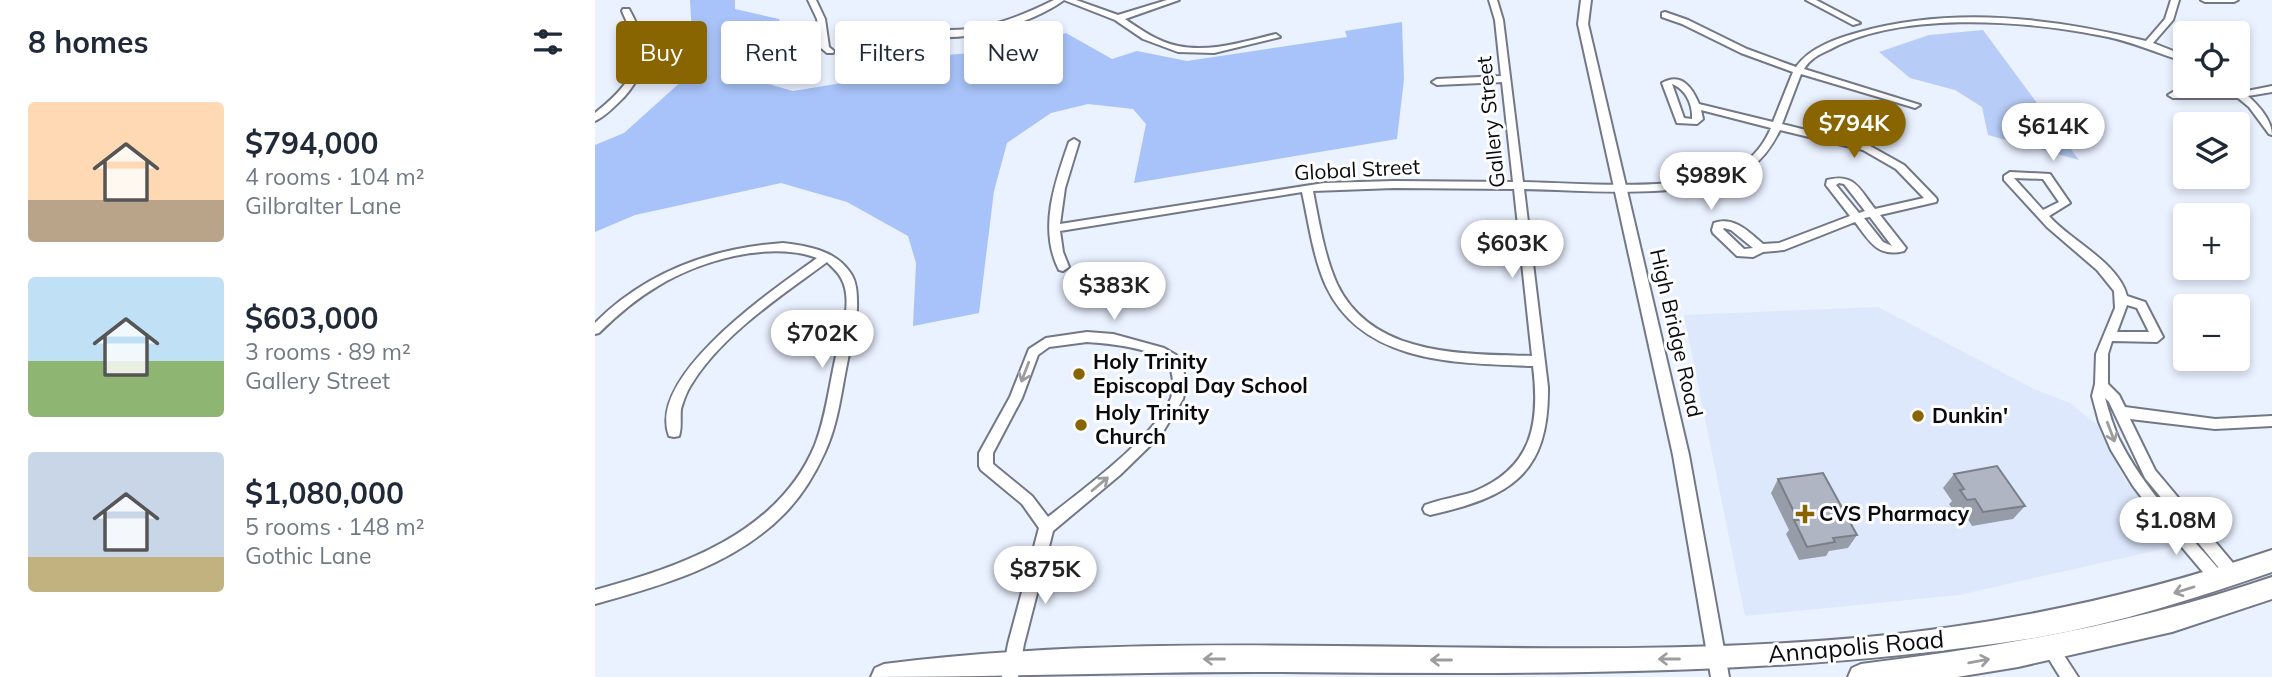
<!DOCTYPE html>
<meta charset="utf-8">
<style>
:root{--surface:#fff;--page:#f6f6f7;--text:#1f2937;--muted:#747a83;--accent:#886501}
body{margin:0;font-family:Mulish,sans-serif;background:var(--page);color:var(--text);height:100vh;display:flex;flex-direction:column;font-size:26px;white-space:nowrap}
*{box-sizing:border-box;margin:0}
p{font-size:23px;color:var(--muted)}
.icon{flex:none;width:38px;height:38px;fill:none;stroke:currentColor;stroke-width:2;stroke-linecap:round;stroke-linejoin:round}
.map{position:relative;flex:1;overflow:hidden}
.panel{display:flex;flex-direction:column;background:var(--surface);width:595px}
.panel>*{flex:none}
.banner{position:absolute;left:21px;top:21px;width:665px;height:63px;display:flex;gap:14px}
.tools{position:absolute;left:1578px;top:21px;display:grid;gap:14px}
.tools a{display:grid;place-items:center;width:77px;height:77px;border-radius:7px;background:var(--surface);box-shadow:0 4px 10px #0003;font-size:35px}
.price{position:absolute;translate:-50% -60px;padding:0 16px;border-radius:24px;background:#fff;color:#222;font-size:23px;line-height:46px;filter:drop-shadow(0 2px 4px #0008)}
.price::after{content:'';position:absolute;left:50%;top:42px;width:21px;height:16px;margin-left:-10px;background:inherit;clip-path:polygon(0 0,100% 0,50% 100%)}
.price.selected{background:var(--accent);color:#fff}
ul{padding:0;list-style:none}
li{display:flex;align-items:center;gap:21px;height:175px;padding:0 28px}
li span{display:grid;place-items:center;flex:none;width:196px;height:140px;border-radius:7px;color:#555}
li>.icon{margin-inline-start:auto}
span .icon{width:84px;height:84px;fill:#fffc;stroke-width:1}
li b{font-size:30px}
h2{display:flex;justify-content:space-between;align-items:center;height:84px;padding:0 28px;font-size:30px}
.tag{padding:0 24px;border-radius:7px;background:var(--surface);box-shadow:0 4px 10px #0003;font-size:24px;line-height:63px}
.tag.selected{background:var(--accent);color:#fff}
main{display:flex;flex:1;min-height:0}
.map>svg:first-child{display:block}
.built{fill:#dde8fd}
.green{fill:#b7cdf7}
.forest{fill:#a8c3f9}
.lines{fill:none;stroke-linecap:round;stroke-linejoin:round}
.minor-casing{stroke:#727885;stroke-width:4}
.tertiary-casing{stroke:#727885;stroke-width:4}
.primary-casing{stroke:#727885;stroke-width:4}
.minor{fill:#fff;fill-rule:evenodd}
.tertiary{fill:#fff;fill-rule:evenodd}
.primary{fill:#fff;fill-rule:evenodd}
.wall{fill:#969ca8}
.building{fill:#afb5c3;stroke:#7a7f88;stroke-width:2}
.oneway{stroke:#9d9d9f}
.poi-dot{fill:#886501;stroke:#fefefe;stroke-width:2.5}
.labels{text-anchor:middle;stroke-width:6;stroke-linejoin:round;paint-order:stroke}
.street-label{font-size:21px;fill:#090b10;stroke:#fefefe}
.poi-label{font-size:21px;font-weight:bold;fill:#090b10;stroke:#fefefe;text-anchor:start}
.near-street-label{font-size:24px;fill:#090b10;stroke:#fefefe}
</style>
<main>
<section class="panel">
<h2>8 homes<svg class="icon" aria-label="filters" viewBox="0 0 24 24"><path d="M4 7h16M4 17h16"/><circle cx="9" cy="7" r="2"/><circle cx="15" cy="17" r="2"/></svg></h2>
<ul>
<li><span style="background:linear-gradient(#ffd9b3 70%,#b9a48a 0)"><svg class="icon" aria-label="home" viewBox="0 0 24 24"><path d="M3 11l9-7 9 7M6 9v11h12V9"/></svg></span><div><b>$794,000</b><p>4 rooms · 104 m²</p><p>Gilbralter Lane</p></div></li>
<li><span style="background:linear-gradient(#bfe0f5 60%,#8fb573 0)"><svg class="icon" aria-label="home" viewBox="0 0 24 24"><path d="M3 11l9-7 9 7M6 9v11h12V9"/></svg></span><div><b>$603,000</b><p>3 rooms · 89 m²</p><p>Gallery Street</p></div></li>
<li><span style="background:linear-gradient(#c9d6e8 75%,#c2b280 0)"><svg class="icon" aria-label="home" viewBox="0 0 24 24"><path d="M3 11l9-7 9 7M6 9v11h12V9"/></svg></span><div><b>$1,080,000</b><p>5 rooms · 148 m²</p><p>Gothic Lane</p></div></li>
</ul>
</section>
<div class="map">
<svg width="1677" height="677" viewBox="0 0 1677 677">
<rect width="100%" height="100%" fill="#eaf1ff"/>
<!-- built -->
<polygon class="built" points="1283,307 1439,389 1475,403 1506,428 1527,475 1581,546 1364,595 1150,616 1089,315"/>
<!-- green -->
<polygon class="green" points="1388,30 1484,160 1393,135 1387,107 1360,90 1315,78 1284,52 1334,35"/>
<!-- forest -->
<polygon class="forest" points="95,0 140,0 140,9 184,19 194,51 170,83 198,91 259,81 293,60 434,48 471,33 517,59 542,51 592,61 752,37 750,31 807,22 809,79 802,139 539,183 551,124 538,109 493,104 456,113 412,143 399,191 384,313 318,326 321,263 313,236 252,202 186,183 40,215 0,232 0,145 29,133 99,70"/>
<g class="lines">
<!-- minor casing -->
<g class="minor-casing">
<g id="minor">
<polygon points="213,0 221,0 230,19 234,47 239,51 238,53 232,53 226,48 222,19"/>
<path d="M459,0H481L523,15L572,0H584L530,19C546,30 563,42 583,46C615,53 650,41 681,34L685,37L619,53L583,52L548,39L520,20L469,0C439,23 356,50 322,30L326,27C373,37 417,21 459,0Z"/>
<path d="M894,0H902L908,20L928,182C985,183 1099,194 1146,165C1160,156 1170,142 1176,128L1106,110L1108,119L1102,124L1082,123L1067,83C1086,72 1097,87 1104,104L1178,122L1198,72L1146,53L1087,24L1067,17V13L1070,12L1093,20L1152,49L1201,67C1215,47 1243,38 1265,32C1359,6 1458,18 1551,41L1570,19L1576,0H1584L1578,20L1558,43L1591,56V62C1561,53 1534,40 1503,35C1426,20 1304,11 1234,50C1223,55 1215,59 1209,69L1325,105L1320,108L1317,107L1206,74L1187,124L1275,146L1309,165L1341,198L1342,200L1341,202L1285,215L1311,248L1309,251C1282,258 1274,240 1260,222L1189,250L1168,252L1158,257L1142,256L1118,233L1117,230L1119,223C1139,216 1154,232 1168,244L1184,243L1255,216L1231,185L1232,180C1260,173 1264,189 1280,209L1329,198L1301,169L1268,150L1185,130C1178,144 1169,158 1156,167C1106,202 989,190 929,189L953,387C954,475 915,497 835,515L830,513L828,509L830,505C846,499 862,497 878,492C938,468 945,423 938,366C864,363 768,365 731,286C718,257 714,224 707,192L465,231L468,252L474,267L468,271L464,270C443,229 460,182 474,142L479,139L484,142L470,188L465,224L729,183L799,181L918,182L907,82L842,85L837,82L842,79L906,76L900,20ZM1077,84C1091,89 1098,105 1097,119L1089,118ZM1244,183L1249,184L1270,211L1264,213L1241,185ZM799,188L919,189L937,356C869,354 777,357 742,284C729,255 724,222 718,191ZM1275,217L1297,246L1288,242L1269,218ZM1129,228L1136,230L1158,248L1149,249L1128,229Z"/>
<polygon points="1211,0 1221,0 1265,23 1258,25"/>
<polygon points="1606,0 1643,0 1639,2 1610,2"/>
<path d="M28,9H34C53,44 57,64 30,96C21,105 11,116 0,121V113C19,98 45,75 41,48C39,35 32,23 27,11Z"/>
<path d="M1631,86H1640L1647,92L1677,86V92L1653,96C1664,106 1677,120 1677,135L1674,134L1654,107L1643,98H1578L1573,95L1578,92H1637Z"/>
<path d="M1415,172L1455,174L1475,203L1454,216C1476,241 1524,263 1532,296L1550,302L1568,337L1562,342L1517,341L1513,354V384L1524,395L1530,407L1620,419L1677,416V426L1620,429L1535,419L1560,470L1643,569L1646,574L1643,579L1638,581L1633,579L1550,478L1514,402L1510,398C1514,412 1518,426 1524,439C1549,490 1592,532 1628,574L1631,579L1628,584L1623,586L1618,584L1564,520L1538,486L1516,450L1504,422L1497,396L1500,384L1501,354L1520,308L1519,291L1502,270L1452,227L1409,180V176ZM1419,178L1448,179L1464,202L1448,210ZM1532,305L1542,308L1554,332H1522Z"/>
<path d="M188,243C212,246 239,250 254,271C261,279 262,291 262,301C263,323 256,343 252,364C246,393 243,424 230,452C220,474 207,496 190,513C140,565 66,586 0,604V590C85,567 183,534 220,445C231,417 234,386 241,356C246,334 259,300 246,278C243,272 237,267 232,262C186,296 126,335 96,385C92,391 88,402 86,409C85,418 87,427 84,436L79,437L74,436C51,375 181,288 222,258C175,240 104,261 63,286C41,299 22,315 4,333L0,334V323C51,272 117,248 188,243Z"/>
<path d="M492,332L518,334L569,348L581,355L587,364L591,384L588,399L566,435L525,475L458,531L429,644L423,677H407L413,644L444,528L427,504L386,470L384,466V453L415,397L434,349L451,338ZM492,342C519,344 549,347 573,361C578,372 580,387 576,398C560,437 487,490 453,517L437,496L398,464V453L427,398L443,355L454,347Z"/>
<polygon points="1455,640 1461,643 1483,677 1465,677 1447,648 1449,643"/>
</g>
</g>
<!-- tertiary casing -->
<g class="tertiary-casing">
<polygon id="tertiary" points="986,0 996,0 993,24 1094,455 1134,677 1116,677 1078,455 983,24"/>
</g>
<!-- primary casing -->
<g class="primary-casing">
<g id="primary">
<path d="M1677,550V572C1601,598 1524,623 1445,637C1195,677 940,674 688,672C550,671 413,677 276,677L280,668L289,664C615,623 945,667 1272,637C1411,624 1545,595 1677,550Z"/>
<path d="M1677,577V599L1577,632L1423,667L1362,677H1253L1257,668L1266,664C1406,647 1543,623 1677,577Z"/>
</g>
</g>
<!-- minor -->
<use href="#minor" class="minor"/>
<!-- tertiary -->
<use href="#tertiary" class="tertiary"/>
<!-- primary -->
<use href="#primary" class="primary"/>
</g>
<!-- wall -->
<g class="wall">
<polygon points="1359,474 1430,506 1418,519 1377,526 1369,513 1361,514 1354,504 1357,501 1348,488"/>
<polygon points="1183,479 1262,535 1253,548 1234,551 1231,556 1204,560 1191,534 1194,530 1176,493"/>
</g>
<!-- building -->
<g class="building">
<polygon points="1402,466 1430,506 1388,512 1380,499 1372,500 1365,490 1369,489 1359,474"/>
<polygon points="1228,473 1262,535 1238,538 1240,542 1212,547 1199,520 1203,520 1183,479"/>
</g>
<!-- one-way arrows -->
<defs><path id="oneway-shaft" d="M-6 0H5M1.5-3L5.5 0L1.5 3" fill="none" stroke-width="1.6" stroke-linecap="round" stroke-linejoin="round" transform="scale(1.75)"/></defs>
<g class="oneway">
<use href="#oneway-shaft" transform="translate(430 372) rotate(111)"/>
<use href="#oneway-shaft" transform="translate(1516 432) rotate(69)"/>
<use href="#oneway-shaft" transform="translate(505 484) rotate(-40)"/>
<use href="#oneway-shaft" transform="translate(1589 590) rotate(163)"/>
<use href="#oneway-shaft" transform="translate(619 659) rotate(-180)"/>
<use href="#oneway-shaft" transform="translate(1074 659) rotate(180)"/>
<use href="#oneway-shaft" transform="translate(846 660) rotate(180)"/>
<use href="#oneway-shaft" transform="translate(1384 661) rotate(-10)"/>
</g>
<!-- markers -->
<g class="poi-dot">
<circle cx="484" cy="374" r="7"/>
<circle cx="1323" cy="416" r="7"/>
<circle cx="486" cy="425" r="7"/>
<path d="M1206.5 503.5h7v7h7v7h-7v7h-7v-7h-7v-7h7z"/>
</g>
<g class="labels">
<!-- street labels -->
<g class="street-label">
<text transform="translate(896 122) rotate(-96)" y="7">Gallery Street</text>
<text transform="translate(762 170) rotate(-3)" y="7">Global Street</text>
<text transform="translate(1081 333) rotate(77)" y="7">High Bridge Road</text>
</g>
<!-- poi labels -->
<g class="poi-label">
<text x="498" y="369">Holy Trinity<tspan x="498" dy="24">Episcopal Day School</tspan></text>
<text x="500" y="420">Holy Trinity<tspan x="500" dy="24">Church</tspan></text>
<text x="1337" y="423">Dunkin'</text>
<text x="1224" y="521">CVS Pharmacy</text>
</g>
<!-- near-street labels -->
<g class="near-street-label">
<text transform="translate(1261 647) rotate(-5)" y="8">Annapolis Road</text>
</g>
</g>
</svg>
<div class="tools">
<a><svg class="icon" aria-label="locate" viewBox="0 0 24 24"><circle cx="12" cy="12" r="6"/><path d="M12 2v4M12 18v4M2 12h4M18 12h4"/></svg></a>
<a><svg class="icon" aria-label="layers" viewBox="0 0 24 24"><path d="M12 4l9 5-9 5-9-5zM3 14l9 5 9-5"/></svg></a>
<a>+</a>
<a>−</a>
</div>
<b class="price selected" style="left:1259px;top:160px">$794K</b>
<b class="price" style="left:1458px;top:163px">$614K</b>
<b class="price" style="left:1116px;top:212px">$989K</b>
<b class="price" style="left:917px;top:280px">$603K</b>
<b class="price" style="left:519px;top:322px">$383K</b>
<b class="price" style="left:227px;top:370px">$702K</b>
<b class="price" style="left:1581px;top:557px">$1.08M</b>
<b class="price" style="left:450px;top:606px">$875K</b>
<div class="banner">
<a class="tag selected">Buy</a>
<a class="tag">Rent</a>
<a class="tag">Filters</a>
<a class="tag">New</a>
</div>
</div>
</main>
